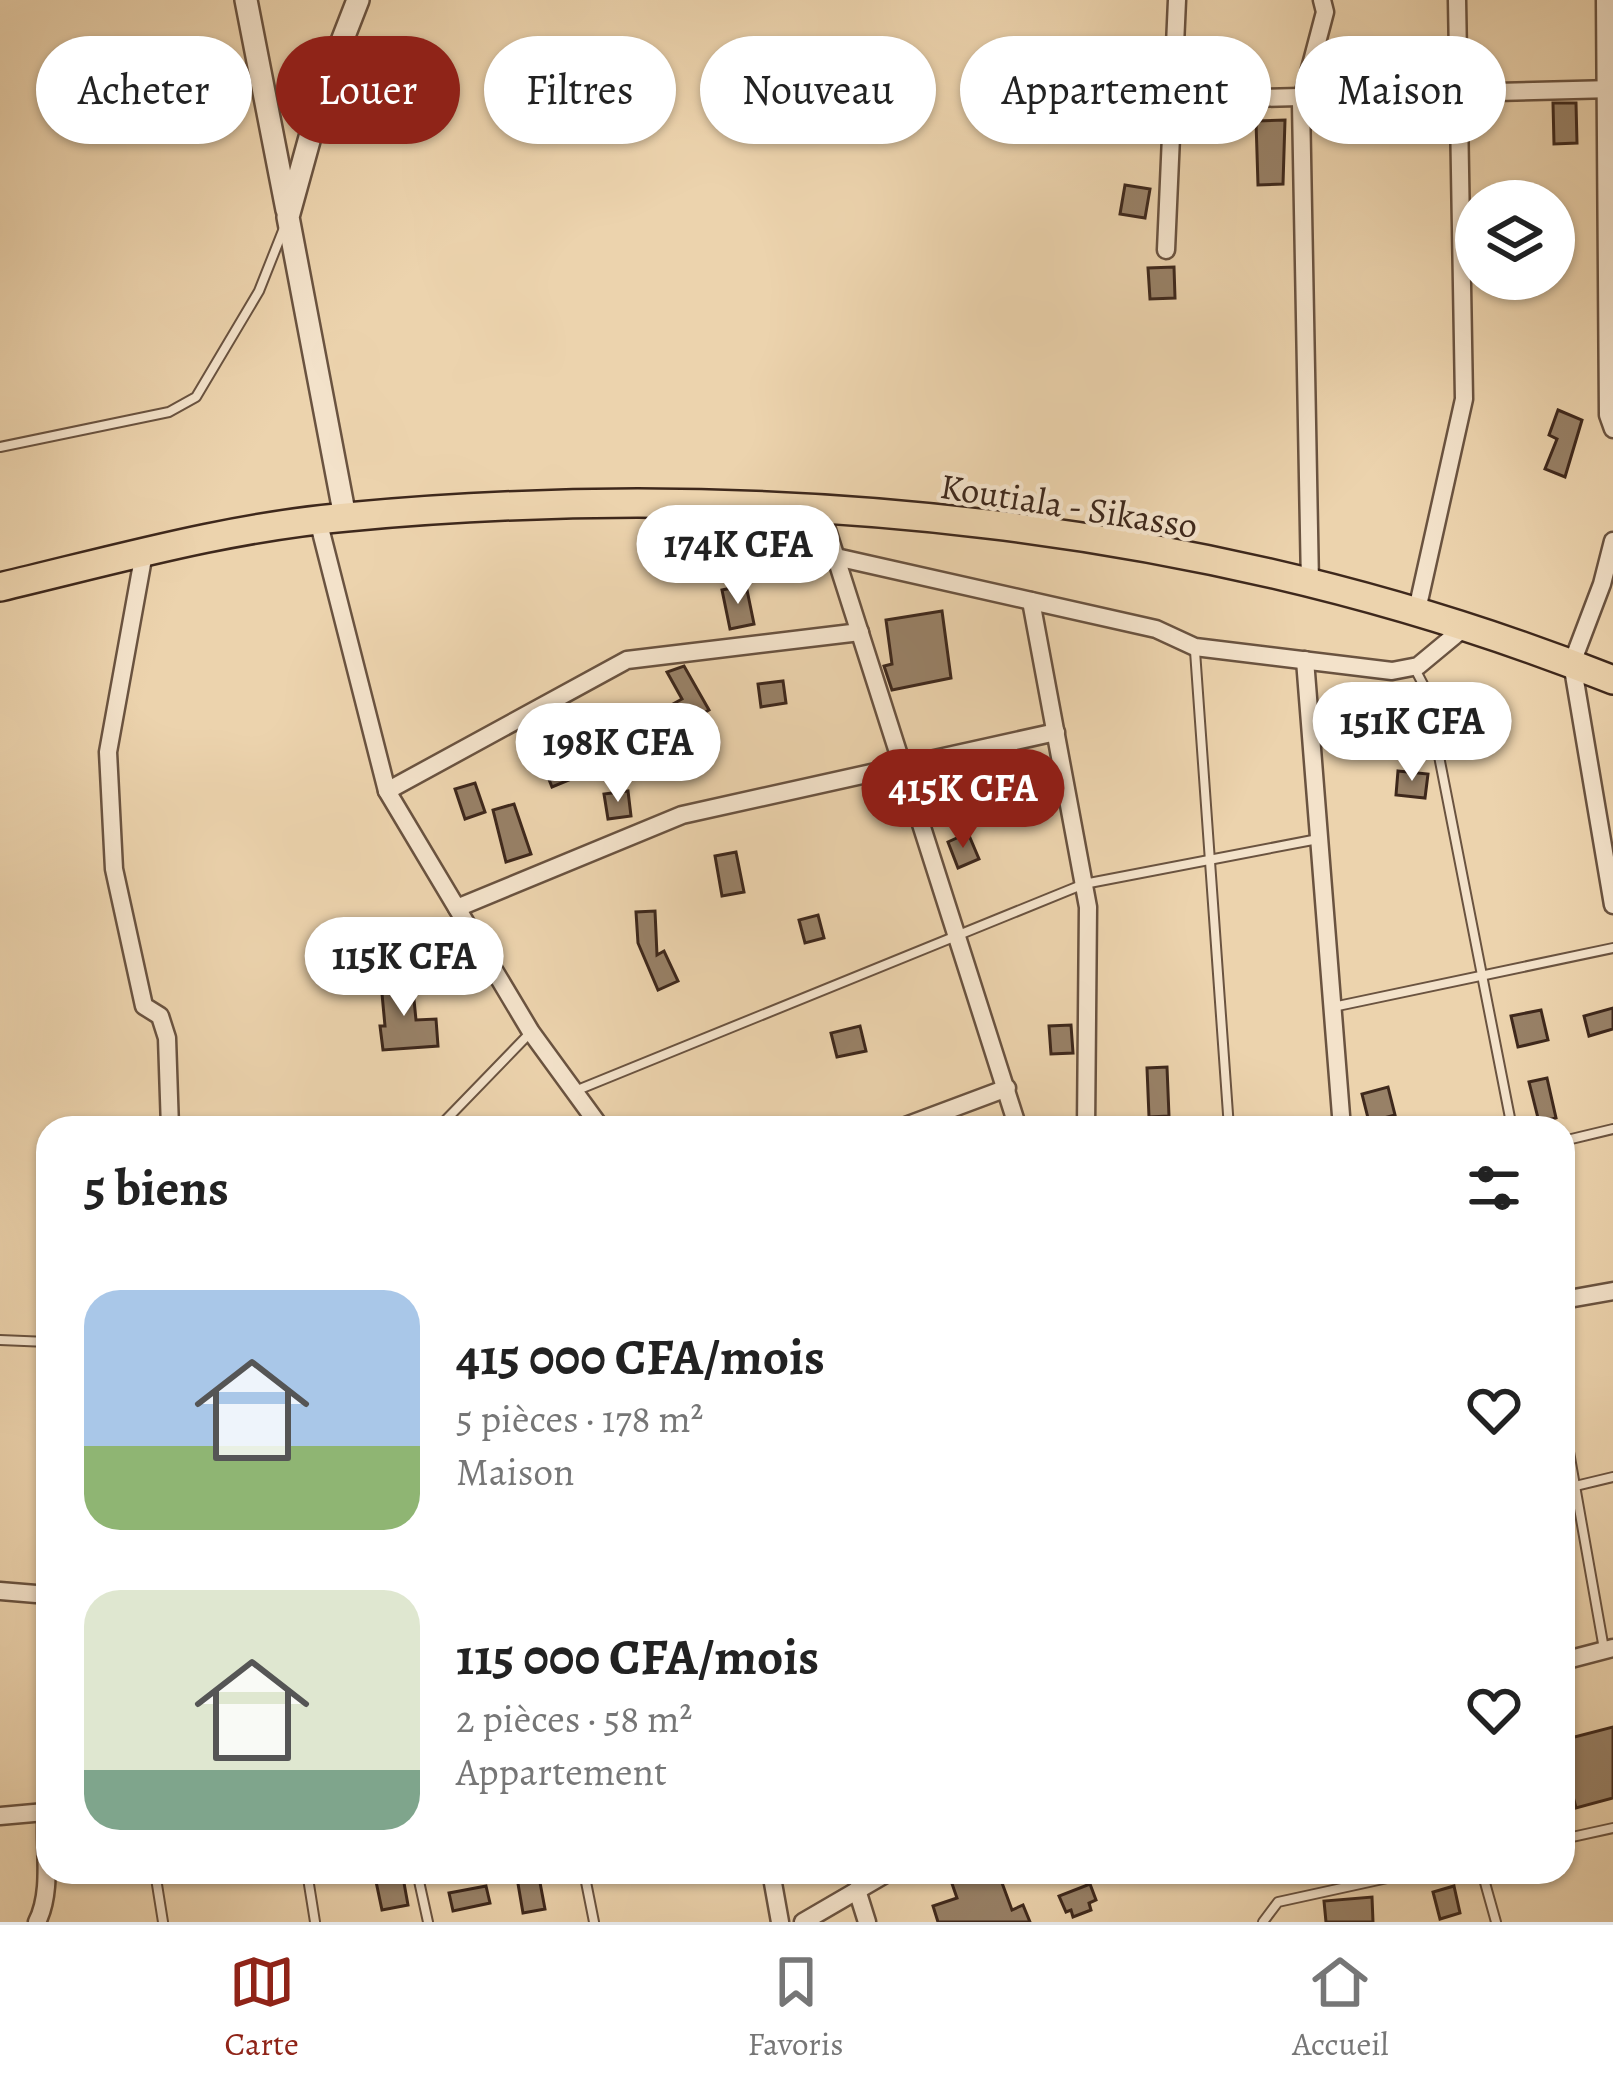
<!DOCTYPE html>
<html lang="fr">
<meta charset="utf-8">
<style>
:root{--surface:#fff;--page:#f6f6f6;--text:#222;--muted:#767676;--line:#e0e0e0;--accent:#8f2418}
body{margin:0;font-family:Alegreya,serif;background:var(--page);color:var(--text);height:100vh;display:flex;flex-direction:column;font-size:45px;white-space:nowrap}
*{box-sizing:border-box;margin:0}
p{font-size:39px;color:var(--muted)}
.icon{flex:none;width:66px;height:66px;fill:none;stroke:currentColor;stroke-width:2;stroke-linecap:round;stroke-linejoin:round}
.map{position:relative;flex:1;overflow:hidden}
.panel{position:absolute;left:36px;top:1116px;width:1539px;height:768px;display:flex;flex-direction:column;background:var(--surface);border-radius:36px;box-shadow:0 3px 9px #0004}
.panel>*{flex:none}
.guide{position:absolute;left:36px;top:36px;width:1542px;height:108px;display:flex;gap:24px}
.controls{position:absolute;left:1455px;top:180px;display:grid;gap:24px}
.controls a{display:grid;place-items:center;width:120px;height:120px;border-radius:50%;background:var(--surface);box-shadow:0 3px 9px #0004;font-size:60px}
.price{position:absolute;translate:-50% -102px;padding:0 27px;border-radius:42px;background:#fff;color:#222;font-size:39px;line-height:78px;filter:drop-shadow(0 3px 6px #0008)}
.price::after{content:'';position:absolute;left:50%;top:72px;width:36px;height:27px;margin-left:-18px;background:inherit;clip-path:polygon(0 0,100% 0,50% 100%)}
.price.on{background:var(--accent);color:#fff}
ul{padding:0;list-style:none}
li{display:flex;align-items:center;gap:36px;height:300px;padding:0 48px}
li span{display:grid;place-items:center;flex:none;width:336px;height:240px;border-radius:36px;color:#555}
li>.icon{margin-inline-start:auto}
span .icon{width:144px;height:144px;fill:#fffc;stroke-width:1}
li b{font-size:51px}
h2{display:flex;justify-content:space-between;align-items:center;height:144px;padding:0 48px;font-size:51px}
.chip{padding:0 42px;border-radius:54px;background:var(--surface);box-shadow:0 3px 9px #0004;font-size:42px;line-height:108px}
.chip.on{background:var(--accent);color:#fff}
.menu{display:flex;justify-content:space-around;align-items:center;height:168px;border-top:3px solid var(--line);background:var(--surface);font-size:33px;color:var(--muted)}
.menu a{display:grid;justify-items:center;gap:6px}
.menu .on{color:var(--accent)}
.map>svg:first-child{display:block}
.building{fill:#988167;stroke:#3e281c;stroke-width:3}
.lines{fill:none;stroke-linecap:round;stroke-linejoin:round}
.service-casing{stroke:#6a5340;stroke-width:12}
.minor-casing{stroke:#6a5340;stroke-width:21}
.tertiary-casing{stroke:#6a5340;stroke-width:26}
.primary-casing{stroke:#3e281c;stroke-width:32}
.service{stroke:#f3e2ca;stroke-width:8}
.minor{stroke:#f3e2ca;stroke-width:16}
.tertiary{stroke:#f3e2ca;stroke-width:21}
.primary{stroke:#ecd3ad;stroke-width:27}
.labels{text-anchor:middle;stroke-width:9;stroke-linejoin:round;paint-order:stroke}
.street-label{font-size:36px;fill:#3e281c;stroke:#f3e2ca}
</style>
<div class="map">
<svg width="1613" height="1922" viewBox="0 0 1613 1922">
<rect width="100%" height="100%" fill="#ecd3ad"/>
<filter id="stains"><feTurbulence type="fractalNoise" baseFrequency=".00167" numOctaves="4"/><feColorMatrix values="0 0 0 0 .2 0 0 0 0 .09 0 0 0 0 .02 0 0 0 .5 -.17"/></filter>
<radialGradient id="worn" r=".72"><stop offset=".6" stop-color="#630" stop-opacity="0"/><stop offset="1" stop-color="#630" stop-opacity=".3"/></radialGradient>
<!-- building -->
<g class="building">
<polygon points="1553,103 1576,103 1577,143 1554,144"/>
<polygon points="1285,120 1283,184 1258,185 1256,121"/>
<polygon points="1125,185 1150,189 1145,218 1120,214"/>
<polygon points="1174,267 1175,298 1150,299 1148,268"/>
<polygon points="1558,410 1582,420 1565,477 1545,469 1557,439 1549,435"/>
<polygon points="746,585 754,624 730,629 722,590"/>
<polygon points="942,611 951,678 892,690 884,666 892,664 886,620"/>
<polygon points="684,666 709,710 690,721 693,728 677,737 662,710 682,699 667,672"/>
<polygon points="783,681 786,703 761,707 758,684"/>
<polygon points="1461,694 1471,749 1456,752 1446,696"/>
<polygon points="1362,711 1364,740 1337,741 1335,713"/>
<polygon points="554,742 569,780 552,787 537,749"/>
<polygon points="1398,771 1428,774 1425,798 1396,795"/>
<polygon points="475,783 485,812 465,819 455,789"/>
<polygon points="628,791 631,816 608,819 604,794"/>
<polygon points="514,804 531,854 506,862 493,810"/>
<polygon points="968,833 979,859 958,868 948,842"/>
<polygon points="736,852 744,892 722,896 715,856"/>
<polygon points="655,911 657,955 664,951 678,981 658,990 638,943 636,912"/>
<polygon points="818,915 824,938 805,943 799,920"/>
<polygon points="412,980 416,1020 436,1019 438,1046 383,1050 380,1026 385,1026 381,983"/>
<polygon points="1613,1008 1613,1029 1589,1036 1584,1016"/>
<polygon points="1541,1010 1548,1040 1518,1047 1511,1016"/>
<polygon points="1071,1025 1073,1053 1051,1054 1049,1026"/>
<polygon points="860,1026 866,1051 837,1057 831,1033"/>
<polygon points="1167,1067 1169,1116 1149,1117 1147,1068"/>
<polygon points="1547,1078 1556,1118 1539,1122 1529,1082"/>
<polygon points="1388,1087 1395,1115 1369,1122 1362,1094"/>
<polygon points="1613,1727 1613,1798 1576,1808 1563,1758 1563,1740"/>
<polygon points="374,1872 402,1872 408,1905 382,1910"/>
<polygon points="516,1872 538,1872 545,1909 523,1913"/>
<polygon points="948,1872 998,1872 1012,1910 1023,1905 1030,1922 938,1922 933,1906 957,1898"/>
<polygon points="1090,1884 1096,1900 1089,1903 1091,1910 1073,1917 1071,1910 1066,1912 1059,1896"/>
<polygon points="486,1886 490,1903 453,1911 449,1893"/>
<polygon points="1454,1886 1460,1913 1440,1919 1433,1892"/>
<polygon points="1372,1897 1373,1922 1326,1922 1324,1901"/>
</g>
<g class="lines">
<!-- service casing -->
<g class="service-casing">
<g id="service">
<polyline points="0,447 169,412 196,397 259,291 284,228"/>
<polyline points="1195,651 1229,1128"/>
<polyline points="1414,667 1426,690 1512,1128"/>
<polyline points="1333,1007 1613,948"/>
<polyline points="575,1091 1084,884 1318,839"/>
<polyline points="438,1128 530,1033"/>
<polyline points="1563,1141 1613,1129"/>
<polyline points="0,1340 48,1342"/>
<polyline points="1563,1418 1604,1649"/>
<polyline points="1563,1489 1613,1477"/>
<polyline points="1563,1839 1613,1828"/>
<polyline points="155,1872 163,1922"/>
<polyline points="307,1872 315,1922"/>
<polyline points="417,1872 428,1922"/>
<polyline points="584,1872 594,1922"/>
<polyline points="1482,1872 1496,1922"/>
<polyline points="1263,1922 1278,1902 1415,1872"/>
</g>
</g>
<!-- minor casing -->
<g class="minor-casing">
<g id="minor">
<polyline points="1605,0 1608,415 1613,429"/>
<polyline points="1136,101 1613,89"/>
<polyline points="1166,250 1177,0"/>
<polyline points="821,511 1018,1128"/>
<polyline points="318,520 387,791 531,1032 601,1128"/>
<polyline points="1613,541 1602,584 1572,663 1613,905"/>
<polyline points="144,553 108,752 114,869 144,1006 160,1016 167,1038 170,1128"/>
<polyline points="836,557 1156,629 1195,647 1392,671 1418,666 1465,627"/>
<polyline points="1310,584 1301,103 1325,12 1322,0"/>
<polyline points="1031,601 1088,907 1086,1128"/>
<polyline points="1417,610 1464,399 1457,0"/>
<polyline points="1305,660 1342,1128"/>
<polyline points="387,791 627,660 860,632"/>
<polyline points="457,908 682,815 1056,732"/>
<polyline points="900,1128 1007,1088"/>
<polyline points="1563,1300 1613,1291"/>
<polyline points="0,1591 48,1595"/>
<polyline points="1563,1661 1613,1648"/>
<polyline points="0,1816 45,1812"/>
<polyline points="771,1872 780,1922"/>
<polyline points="857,1890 867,1922"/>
<path d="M37,1922C55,1887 41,1836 48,1797"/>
<polyline points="803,1922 889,1872"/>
</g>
</g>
<!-- tertiary casing -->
<g class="tertiary-casing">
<g id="tertiary">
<polyline points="246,0 287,210"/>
<polyline points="345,517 288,217 323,90 358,0"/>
</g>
</g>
<!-- primary casing -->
<g class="primary-casing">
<path id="primary" d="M0,587C114,560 229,527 347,517C769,477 1217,522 1613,680"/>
</g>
<!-- service -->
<use href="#service" class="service"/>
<!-- minor -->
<use href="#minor" class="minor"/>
<!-- tertiary -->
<use href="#tertiary" class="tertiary"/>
<!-- primary -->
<use href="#primary" class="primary"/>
</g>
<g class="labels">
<!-- street labels -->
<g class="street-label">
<text transform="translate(1069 505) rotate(9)" y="13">Koutiala - Sikasso</text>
</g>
</g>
<rect width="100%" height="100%" filter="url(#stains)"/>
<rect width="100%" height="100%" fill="url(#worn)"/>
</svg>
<div class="controls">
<a><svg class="icon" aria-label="layers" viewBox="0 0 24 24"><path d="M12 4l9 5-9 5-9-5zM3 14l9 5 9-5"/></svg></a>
</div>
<b class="price" style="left:738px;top:607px">174K CFA</b>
<b class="price" style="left:1412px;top:784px">151K CFA</b>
<b class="price" style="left:618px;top:805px">198K CFA</b>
<b class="price on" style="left:963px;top:851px">415K CFA</b>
<b class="price" style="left:404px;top:1019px">115K CFA</b>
<div class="guide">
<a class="chip">Acheter</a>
<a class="chip on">Louer</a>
<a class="chip">Filtres</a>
<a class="chip">Nouveau</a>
<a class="chip">Appartement</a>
<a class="chip">Maison</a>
</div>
<section class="panel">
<h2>5 biens<svg class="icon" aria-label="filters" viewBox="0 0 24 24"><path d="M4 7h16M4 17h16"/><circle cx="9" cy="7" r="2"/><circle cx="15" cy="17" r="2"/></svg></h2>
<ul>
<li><span style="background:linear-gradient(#a9c7e8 65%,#8fb573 0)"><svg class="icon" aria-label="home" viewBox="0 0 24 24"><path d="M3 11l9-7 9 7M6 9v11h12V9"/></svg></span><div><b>415 000 CFA/mois</b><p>5 pièces · 178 m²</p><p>Maison</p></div><svg class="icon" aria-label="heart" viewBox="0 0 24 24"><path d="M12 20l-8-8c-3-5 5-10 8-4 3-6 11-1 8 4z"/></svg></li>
<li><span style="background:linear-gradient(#dfe7d0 75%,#7fa58c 0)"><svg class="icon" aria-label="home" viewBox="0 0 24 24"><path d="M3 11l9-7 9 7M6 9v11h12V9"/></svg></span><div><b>115 000 CFA/mois</b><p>2 pièces · 58 m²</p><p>Appartement</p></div><svg class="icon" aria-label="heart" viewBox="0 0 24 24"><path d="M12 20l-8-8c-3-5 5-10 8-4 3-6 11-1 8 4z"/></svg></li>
</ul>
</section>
</div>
<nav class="menu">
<a class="on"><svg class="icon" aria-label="map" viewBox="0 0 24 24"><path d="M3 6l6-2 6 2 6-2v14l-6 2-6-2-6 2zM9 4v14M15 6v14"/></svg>Carte</a>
<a><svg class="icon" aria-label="saved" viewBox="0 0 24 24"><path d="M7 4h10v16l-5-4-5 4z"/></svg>Favoris</a>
<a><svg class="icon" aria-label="home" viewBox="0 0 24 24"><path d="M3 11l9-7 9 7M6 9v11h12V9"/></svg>Accueil</a>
</nav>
